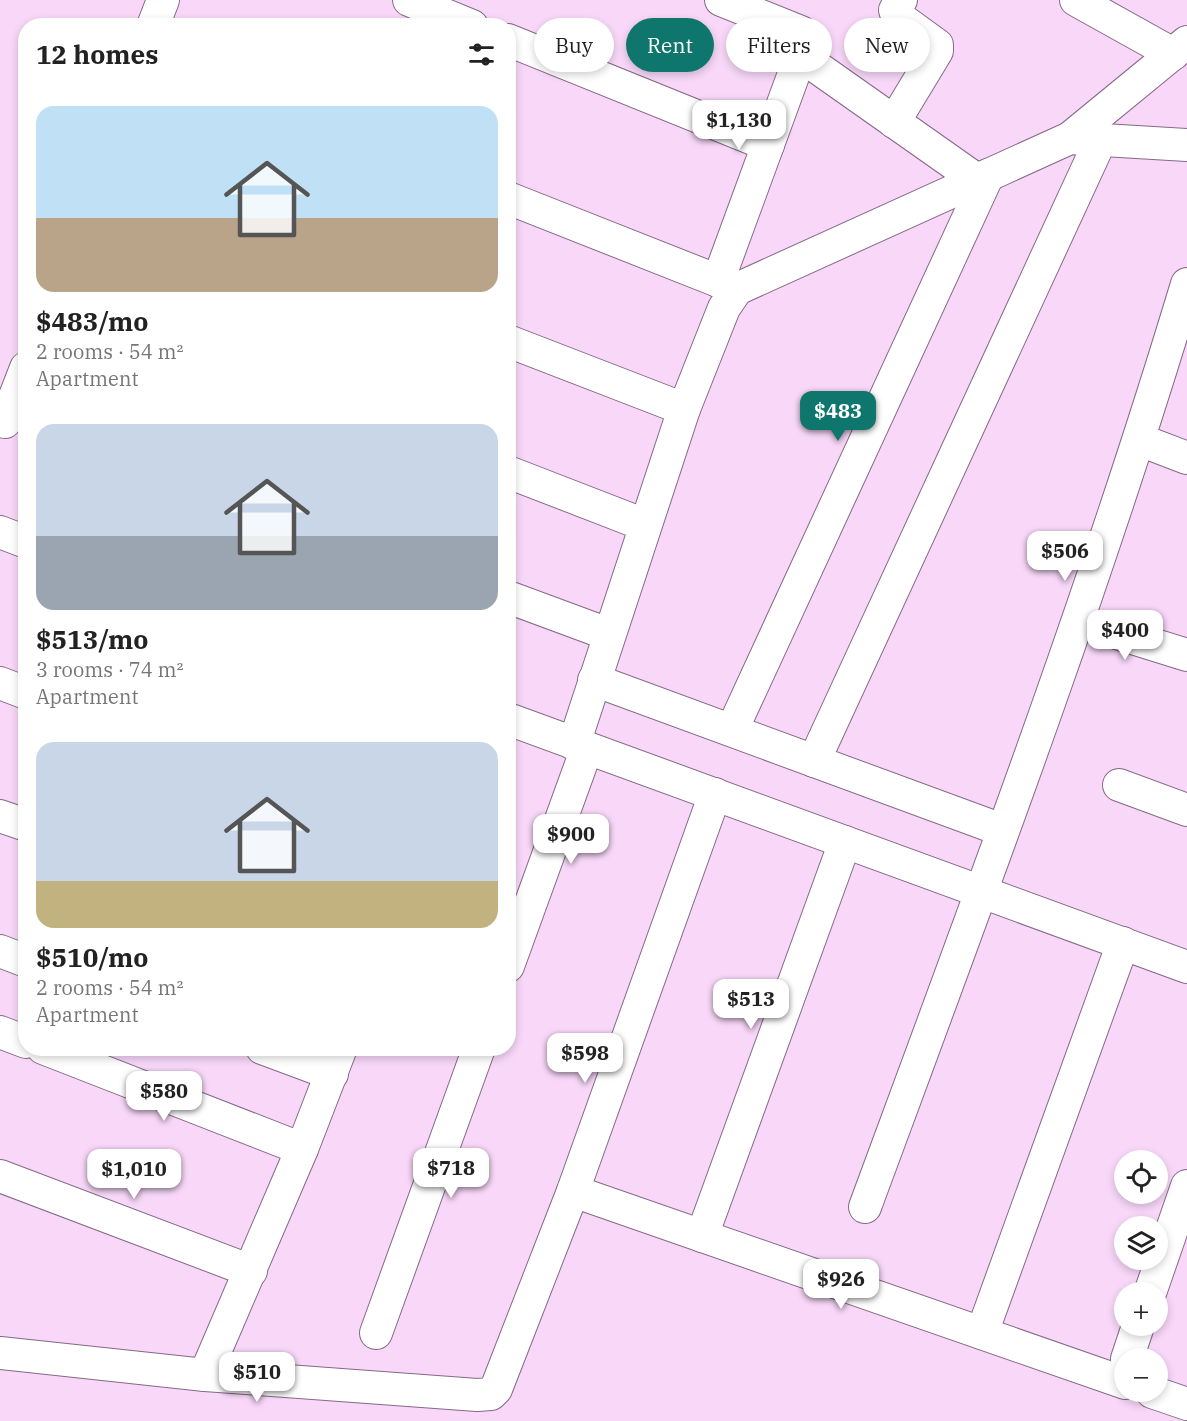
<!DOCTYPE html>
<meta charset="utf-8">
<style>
:root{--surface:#fff;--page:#f2f2f2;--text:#222;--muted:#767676;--accent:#0f766e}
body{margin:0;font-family:"IBM Plex Serif",serif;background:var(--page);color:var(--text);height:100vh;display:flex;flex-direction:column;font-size:22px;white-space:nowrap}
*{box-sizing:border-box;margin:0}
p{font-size:20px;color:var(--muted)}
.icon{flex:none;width:33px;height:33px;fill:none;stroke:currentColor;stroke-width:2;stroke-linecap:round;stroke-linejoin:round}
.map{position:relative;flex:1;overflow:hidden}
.panel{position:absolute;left:18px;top:18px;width:498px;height:1038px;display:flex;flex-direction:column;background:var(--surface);border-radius:24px;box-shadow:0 3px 9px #0003}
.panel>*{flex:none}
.guide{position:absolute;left:534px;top:18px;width:562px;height:54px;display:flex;gap:12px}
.fabs{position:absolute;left:1114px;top:1150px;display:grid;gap:12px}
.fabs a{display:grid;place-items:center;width:54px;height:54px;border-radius:50%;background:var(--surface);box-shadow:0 3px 9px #0003;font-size:30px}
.price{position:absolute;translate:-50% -51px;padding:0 14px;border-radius:12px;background:#fff;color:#222;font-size:20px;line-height:39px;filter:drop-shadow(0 2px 3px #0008)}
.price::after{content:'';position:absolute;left:50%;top:36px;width:18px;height:14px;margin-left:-9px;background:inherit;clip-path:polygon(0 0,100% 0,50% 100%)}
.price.current{background:var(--accent);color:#fff}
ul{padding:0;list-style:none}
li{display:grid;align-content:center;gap:12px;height:318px;padding:0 18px}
li span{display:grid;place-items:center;height:186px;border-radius:18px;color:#555}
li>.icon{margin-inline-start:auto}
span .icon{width:108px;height:108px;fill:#fffc;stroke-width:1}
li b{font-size:26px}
h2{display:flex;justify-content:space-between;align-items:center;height:72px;padding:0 18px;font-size:26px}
.chip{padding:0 21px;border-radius:27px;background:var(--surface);box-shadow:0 3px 9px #0003;font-size:21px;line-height:54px}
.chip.current{background:var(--accent);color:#fff}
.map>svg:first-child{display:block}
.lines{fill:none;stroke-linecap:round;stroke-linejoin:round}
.minor-casing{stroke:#856986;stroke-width:34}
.minor{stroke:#fff;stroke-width:32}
</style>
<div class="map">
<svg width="1187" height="1421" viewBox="0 0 1187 1421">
<rect width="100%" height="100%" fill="#f8d7f8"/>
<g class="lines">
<!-- minor casing -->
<g class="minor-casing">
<g id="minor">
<polyline points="409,0 472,26"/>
<polyline points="1076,0 1173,54"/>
<polyline points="153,26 163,0"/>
<polyline points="508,40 768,145"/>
<polyline points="801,56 977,180"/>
<polyline points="894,122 937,51 937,45 897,16 895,10 901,0"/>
<polyline points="1070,138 1187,42"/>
<polyline points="508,198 736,288"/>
<polyline points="718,281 807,38 801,32 721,0"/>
<polyline points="508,341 684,409"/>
<polyline points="0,420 5,422 26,368"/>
<polyline points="1140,440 1187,458"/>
<polyline points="508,472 645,525"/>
<polyline points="0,532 26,542"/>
<polyline points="508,597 608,634"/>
<polyline points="1078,621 1187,655"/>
<polyline points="594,680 1002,830"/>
<polyline points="0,683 26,693"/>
<polyline points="508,719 1187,967"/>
<polyline points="732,730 988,175"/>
<polyline points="574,744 684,409 724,308 737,289 1070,138 1187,145"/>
<polyline points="814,761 1101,139"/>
<polyline points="1119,785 1187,810"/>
<polyline points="0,816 26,825"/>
<polyline points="0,951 26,961"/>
<polyline points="508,966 587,748"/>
<polyline points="0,1032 26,1042"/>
<polyline points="43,1048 302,1149"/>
<polyline points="262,1048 332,1074"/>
<polyline points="0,1176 251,1271"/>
<polyline points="573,1191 1125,1383"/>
<path d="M865,1207C978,901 1093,596 1187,284"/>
<polyline points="702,1236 845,842"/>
<polyline points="1150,1293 1187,1186"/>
<polyline points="376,1333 479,1048"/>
<polyline points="982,1333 1123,943"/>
<polyline points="0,1353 205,1375 477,1395 491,1394 496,1389 573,1191 715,794"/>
<polyline points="1127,1359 1138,1326"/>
<polyline points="205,1375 302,1149 341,1048"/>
<polyline points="1152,1392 1187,1404"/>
</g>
</g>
<!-- minor -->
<use href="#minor" class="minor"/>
</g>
</svg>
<div class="fabs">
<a><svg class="icon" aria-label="locate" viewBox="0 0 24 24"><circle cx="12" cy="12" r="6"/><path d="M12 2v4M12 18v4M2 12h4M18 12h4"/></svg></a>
<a><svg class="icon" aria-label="layers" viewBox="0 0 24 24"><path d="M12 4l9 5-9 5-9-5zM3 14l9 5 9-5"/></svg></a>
<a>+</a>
<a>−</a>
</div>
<b class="price" style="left:739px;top:151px">$1,130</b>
<b class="price current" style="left:838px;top:442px">$483</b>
<b class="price" style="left:1065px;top:582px">$506</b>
<b class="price" style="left:1125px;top:661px">$400</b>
<b class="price" style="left:571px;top:865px">$900</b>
<b class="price" style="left:751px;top:1030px">$513</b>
<b class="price" style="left:585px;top:1084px">$598</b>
<b class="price" style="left:164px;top:1122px">$580</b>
<b class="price" style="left:451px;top:1199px">$718</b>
<b class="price" style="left:134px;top:1200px">$1,010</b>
<b class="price" style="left:841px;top:1310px">$926</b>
<b class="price" style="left:257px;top:1403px">$510</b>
<div class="guide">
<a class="chip">Buy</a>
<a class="chip current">Rent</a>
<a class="chip">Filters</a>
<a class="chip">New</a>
</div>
<section class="panel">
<h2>12 homes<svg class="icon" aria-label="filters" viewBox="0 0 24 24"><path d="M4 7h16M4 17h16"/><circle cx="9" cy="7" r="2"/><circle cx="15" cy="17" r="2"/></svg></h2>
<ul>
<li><span style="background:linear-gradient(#bfe0f5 60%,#b9a48a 0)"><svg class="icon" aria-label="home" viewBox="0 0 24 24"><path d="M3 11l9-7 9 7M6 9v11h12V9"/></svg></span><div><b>$483/mo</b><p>2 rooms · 54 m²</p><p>Apartment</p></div></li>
<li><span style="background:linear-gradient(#c9d6e8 60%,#9aa5b1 0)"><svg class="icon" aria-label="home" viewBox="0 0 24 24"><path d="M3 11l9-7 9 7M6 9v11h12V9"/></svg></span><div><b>$513/mo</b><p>3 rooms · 74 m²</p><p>Apartment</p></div></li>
<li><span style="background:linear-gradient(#c9d6e8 75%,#c2b280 0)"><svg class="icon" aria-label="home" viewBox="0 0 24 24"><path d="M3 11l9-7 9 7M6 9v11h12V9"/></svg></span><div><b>$510/mo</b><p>2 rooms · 54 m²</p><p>Apartment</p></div></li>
</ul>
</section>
</div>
